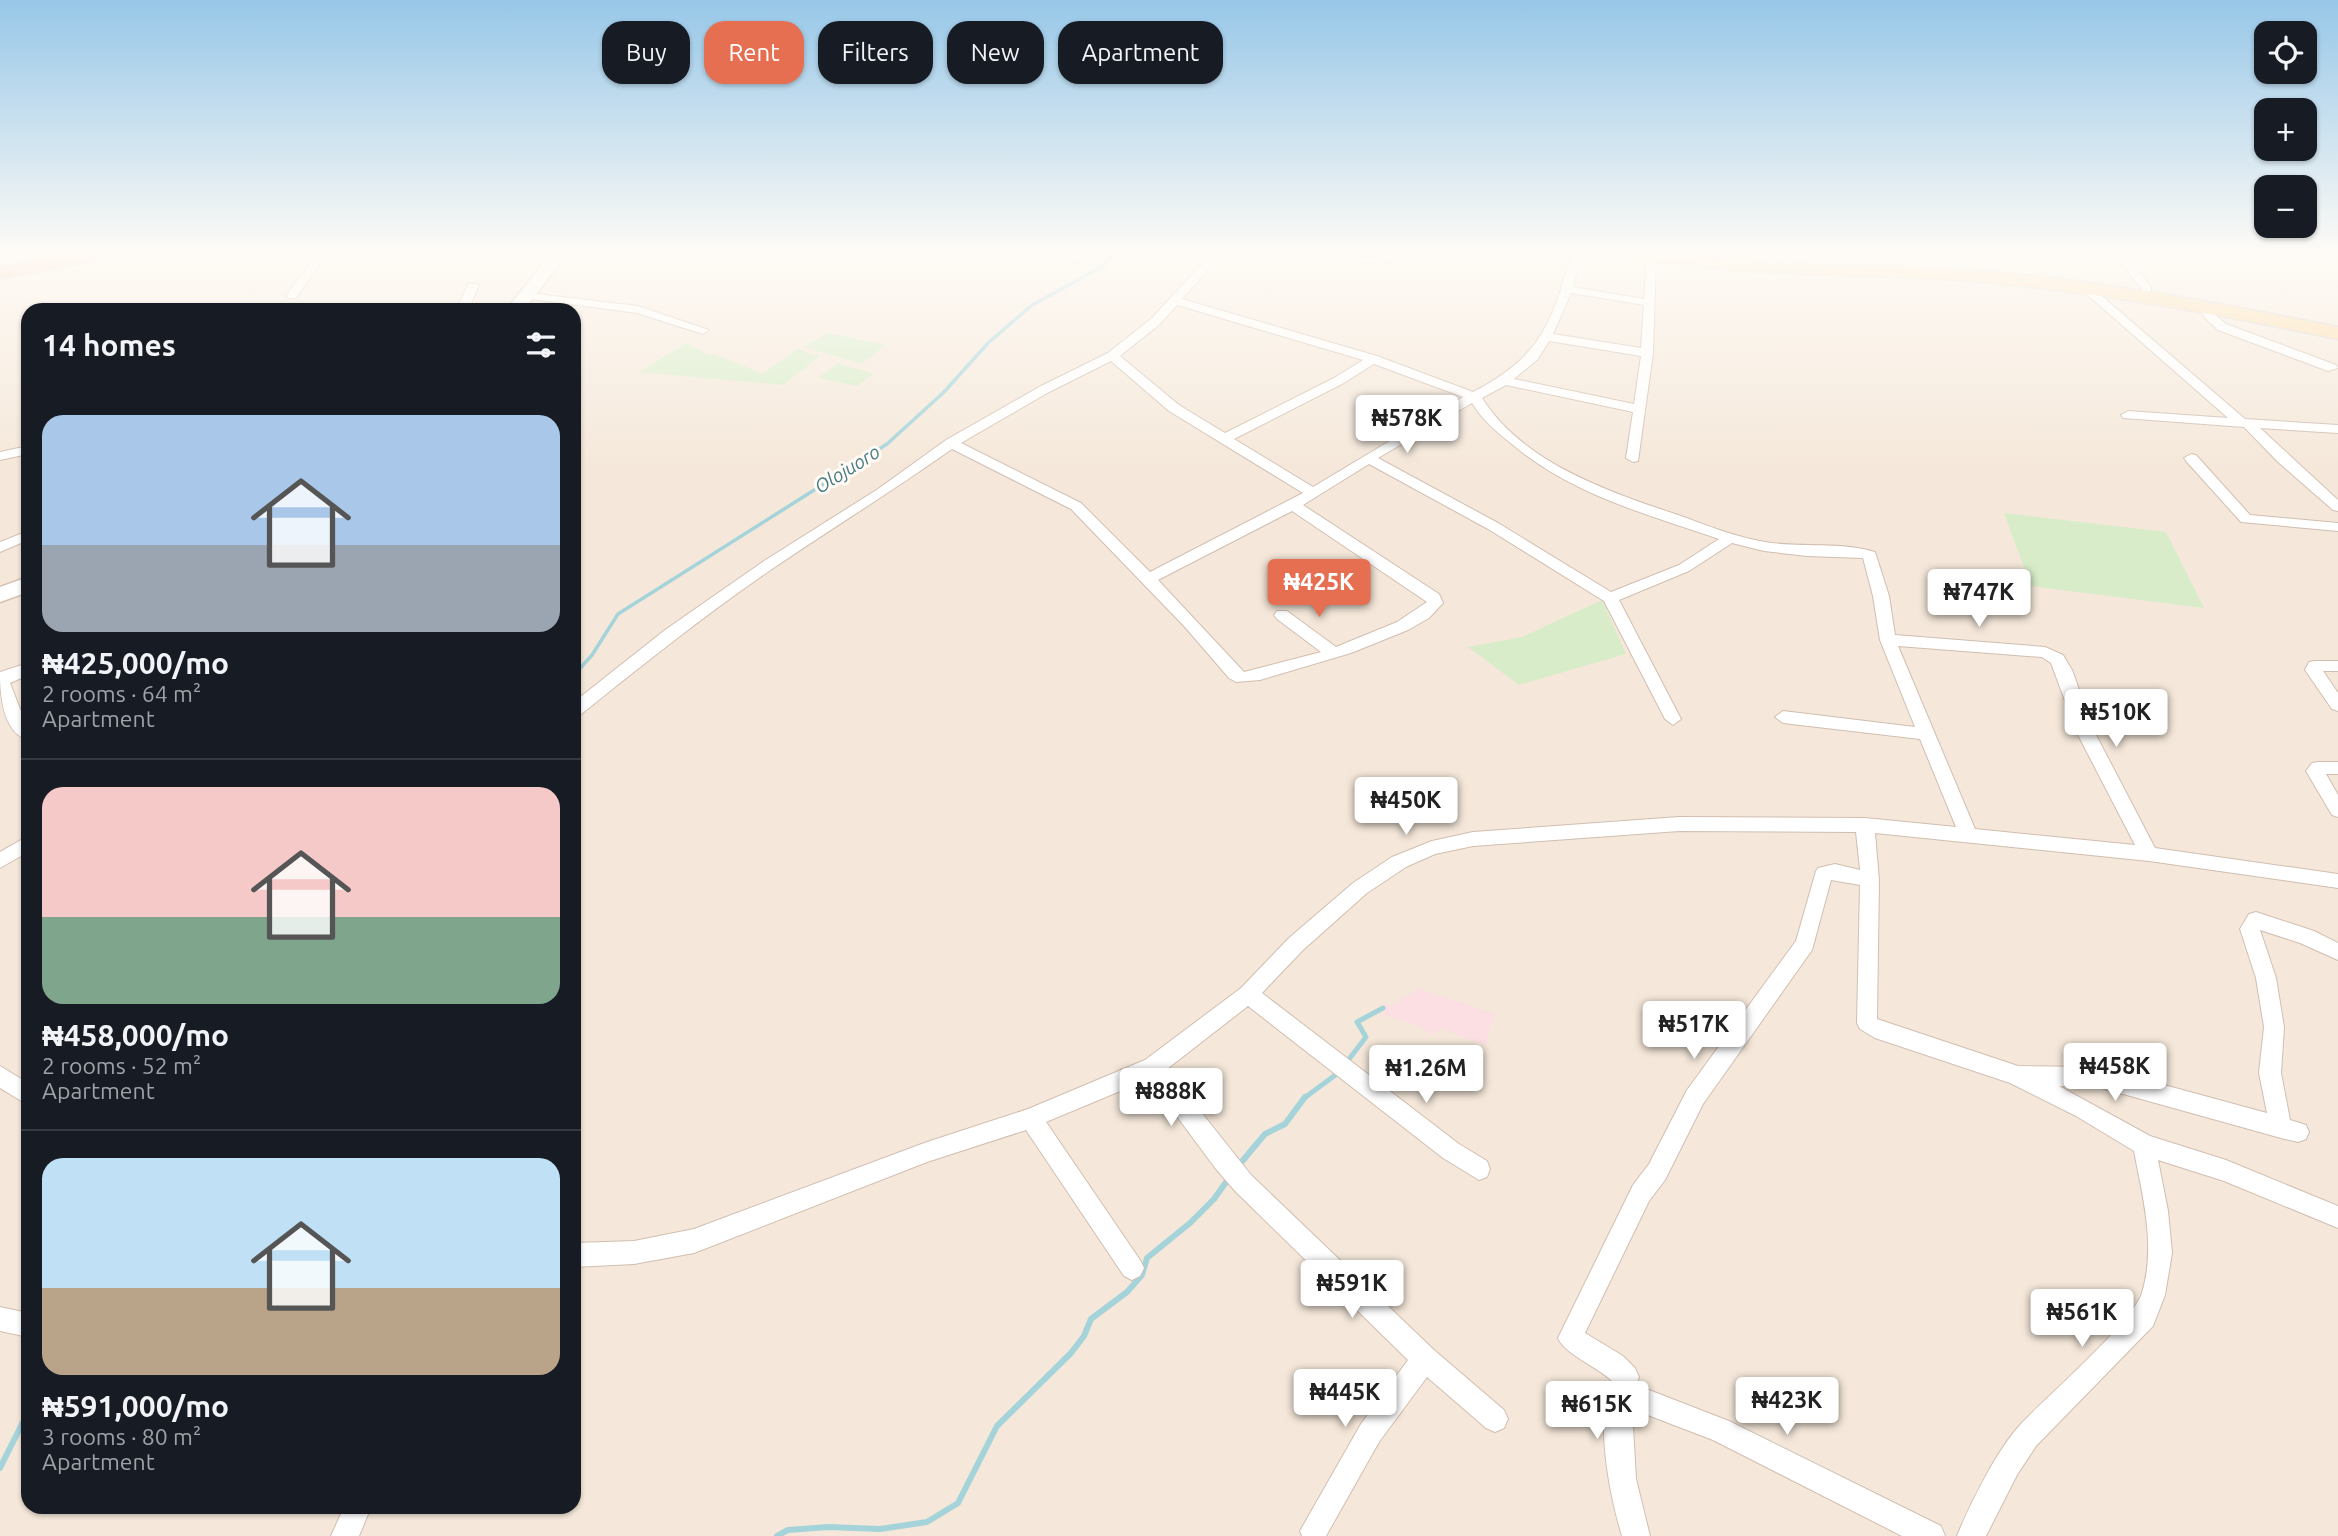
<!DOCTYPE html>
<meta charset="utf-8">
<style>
:root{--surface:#171b24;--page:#242831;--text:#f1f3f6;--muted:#9ea1a6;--line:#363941;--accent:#e76f51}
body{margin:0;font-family:Ubuntu,sans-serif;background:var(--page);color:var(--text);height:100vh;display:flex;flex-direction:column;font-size:26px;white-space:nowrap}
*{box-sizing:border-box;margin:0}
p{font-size:23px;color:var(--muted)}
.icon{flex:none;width:38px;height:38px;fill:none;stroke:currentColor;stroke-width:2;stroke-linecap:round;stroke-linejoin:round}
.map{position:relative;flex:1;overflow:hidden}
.side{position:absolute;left:21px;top:303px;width:560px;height:1211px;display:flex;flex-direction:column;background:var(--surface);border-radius:21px;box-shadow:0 2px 5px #0004}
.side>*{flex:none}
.hud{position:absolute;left:602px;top:21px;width:665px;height:63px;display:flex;gap:14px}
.controls{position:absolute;left:2254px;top:21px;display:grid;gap:14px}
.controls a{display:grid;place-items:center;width:63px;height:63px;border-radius:14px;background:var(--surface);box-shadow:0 2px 5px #0004;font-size:35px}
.price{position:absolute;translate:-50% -60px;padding:0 16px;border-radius:7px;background:#fff;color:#222;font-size:23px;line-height:46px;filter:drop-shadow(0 2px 4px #0008)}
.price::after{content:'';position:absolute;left:50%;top:42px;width:21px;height:16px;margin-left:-10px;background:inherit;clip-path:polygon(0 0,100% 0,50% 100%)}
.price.selected{background:var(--accent);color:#fff}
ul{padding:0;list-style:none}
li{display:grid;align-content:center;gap:14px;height:371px;padding:0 21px}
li+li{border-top:2px solid var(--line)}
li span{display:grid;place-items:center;height:217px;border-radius:21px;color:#555}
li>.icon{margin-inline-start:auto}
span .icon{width:126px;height:126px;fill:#fffc;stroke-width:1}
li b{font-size:30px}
h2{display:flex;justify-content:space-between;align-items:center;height:84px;padding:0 21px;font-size:30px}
.pill{padding:0 24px;border-radius:21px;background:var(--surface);box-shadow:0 2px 5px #0004;font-size:24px;line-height:63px}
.pill.selected{background:var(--accent);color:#fff}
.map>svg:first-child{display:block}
.residential{fill:#f5e8da;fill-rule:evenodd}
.medical{fill:#fbdfe3}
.green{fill:#d8ecc9}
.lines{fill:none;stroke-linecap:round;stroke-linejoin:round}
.stream-far2{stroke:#a5d3da;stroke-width:3.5}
.stream-far1{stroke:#a5d3da;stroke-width:5}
.stream{stroke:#a5d3da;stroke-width:6}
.street-casing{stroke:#d1beb0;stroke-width:2}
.secondary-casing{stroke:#d6c0b0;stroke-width:3}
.primary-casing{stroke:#dad1cd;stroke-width:3}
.highway-casing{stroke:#dad1cd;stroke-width:3}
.street{fill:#fff;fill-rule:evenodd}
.secondary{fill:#fff;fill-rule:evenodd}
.primary{fill:#fbd9a5;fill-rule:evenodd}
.highway{fill:#f7b7a3;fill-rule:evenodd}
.labels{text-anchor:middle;stroke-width:6;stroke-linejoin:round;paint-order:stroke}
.far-water-label{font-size:19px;font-style:italic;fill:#437c86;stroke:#fffaf3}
</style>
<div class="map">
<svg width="2338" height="1536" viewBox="0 0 2338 1536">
<rect width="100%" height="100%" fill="#fdf6ec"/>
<!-- residential -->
<path class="residential" d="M0,252H2338V1536H0ZM28,310H574V1507H28Z"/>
<!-- medical -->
<polygon class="medical" points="1417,988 1494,1013 1486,1045 1441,1029 1433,1035 1415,1024 1384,1016 1383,1008 1408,996"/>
<!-- green -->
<g class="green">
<polygon points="827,333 885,345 862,364 804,347"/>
<polygon points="686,343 709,355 714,354 763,374 797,349 820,356 783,385 640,372"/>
<polygon points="838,363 873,374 857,386 819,378"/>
<polygon points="2004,513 2166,532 2204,608 2031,586"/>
<polygon points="1602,600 1626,654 1519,685 1468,647 1522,637"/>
</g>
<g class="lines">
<!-- stream-far2 -->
<polyline class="stream-far2" points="574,675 592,655 618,614 887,444 944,392 988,343 1032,305 1102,267 1116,252"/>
<!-- stream-far1 -->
<g class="stream-far1">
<polyline points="1346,1063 1366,1037 1357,1022 1383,1008"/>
<polyline points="1303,1099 1338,1073"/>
</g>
<!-- stream -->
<g class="stream">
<polyline points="1239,1165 1265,1134 1285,1124 1305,1097"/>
<polyline points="0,1468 28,1412"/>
<polyline points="777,1536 788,1530 828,1527 880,1529 927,1522 958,1503 997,1426 1071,1353 1084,1336 1091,1319 1127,1292 1142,1275 1147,1258 1190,1223 1214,1199 1229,1178"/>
</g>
<!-- street casing -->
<g class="street-casing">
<g id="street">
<polygon points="318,252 328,252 296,298 288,298 286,296"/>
<polygon points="1076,252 1087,252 1076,263 1070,260"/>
<path d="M1213,252H1224L1182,299L1377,356L1473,392C1541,357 1552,323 1572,252H1582L1573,287L1644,299L1647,256L1656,254L1653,353L1638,461L1633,462L1626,458L1633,412L1506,385L1482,398C1523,463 1609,492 1678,515C1706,525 1735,537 1765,542C1801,548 1840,541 1875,552L1889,596L1895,635L2045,647L2063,655L2072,670L2095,733L2155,848L2338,874V888L2149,861L1875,833L1879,880L1877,1019L2018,1066L2098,1067L2267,1113L2259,1073L2264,1027L2256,978L2240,929L2249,914L2256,912L2314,931L2338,943V960L2300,943L2260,930L2276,978L2284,1027L2281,1073L2290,1120L2306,1125L2309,1132L2306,1139L2298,1142L2281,1138L2098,1087L2059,1086L2150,1136L2226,1160L2338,1206V1228L2224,1181L2158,1160L2168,1211L2172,1253L2165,1295L2153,1326L2036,1446L2017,1475L1986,1536H1957C1970,1504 1997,1450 2020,1425C2046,1397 2132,1323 2142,1293C2156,1246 2143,1198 2134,1151L2076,1116L2010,1083L1875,1038L1860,1029L1857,1023L1860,885L1831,880L1812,950L1703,1104L1665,1180L1649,1201L1585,1333L1623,1356L1635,1368L1639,1377L1636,1385L1729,1421L1941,1526L1945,1536H1902L1713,1440L1632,1409L1636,1479L1650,1536H1622C1610,1496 1594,1419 1612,1381C1598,1367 1564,1354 1558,1338L1633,1185L1649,1164L1687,1090L1796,941L1816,871L1818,868L1835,864L1860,870L1856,832L1679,831L1473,846L1435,854L1406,867L1367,893L1303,950L1262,993L1459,1144L1487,1161L1490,1169L1487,1177L1479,1180L1443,1158L1248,1006L1167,1069L1251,1175L1434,1350L1504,1410L1508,1419L1504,1428L1495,1432L1486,1428L1427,1377L1379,1442L1326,1536H1302L1300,1531L1361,1424L1408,1360L1235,1191L1216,1169L1149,1079L1046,1122L1140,1260L1144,1268L1140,1276L1132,1280L1124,1276L1026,1130L927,1162L694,1253L634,1264L574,1267V1243L634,1241L694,1229L927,1142L1028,1109L1145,1060L1241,988L1289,938L1353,883L1392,857L1432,841L1473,832L1679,817L1865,818L1956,827L1920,739L1783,723L1775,717L1783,711L1915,727L1880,640L1873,596L1863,558L1807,556L1764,551L1732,543L1689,571L1619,600L1681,719L1673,725L1665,719L1604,601L1488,529L1369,464L1303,505L1439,594L1443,603L1429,618L1408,630L1351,653L1260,680L1236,682L1229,678L1184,626L1071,509L952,449C894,490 834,527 775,567C707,613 644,664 580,715L574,717V702L665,630L764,561L878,489L946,440L1041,386L1108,353L1152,318ZM1571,293L1644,305L1641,348L1553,334ZM1177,305L1363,360L1334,378L1225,433L1179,405L1120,356L1160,324ZM1549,341L1641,356L1634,404L1514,379L1538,359ZM1111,361L1169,411L1303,493L1150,572L1081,503L961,443L1049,392ZM1374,364L1463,397L1313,487L1234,439L1342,384ZM1472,403C1483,421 1497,432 1513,445C1573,495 1646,514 1719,539L1679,565L1611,592L1498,523L1378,458ZM1292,511L1427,602L1397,622L1336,647L1287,611H1277L1274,615L1277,619L1321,652L1244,672L1158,580ZM1898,646L2042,657L2051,663L2077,733L2135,845L1975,829Z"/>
<polygon points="1386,252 1396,252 1394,261 1349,264 1343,261 1349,258 1385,256"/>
<polygon points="2113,252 2124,252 2151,287 2151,291 2143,291"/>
<polygon points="469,283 479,285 468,310 456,310"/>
<polygon points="2082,286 2090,286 2245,419 2338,425 2338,433 2260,428 2338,500 2338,511 2333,510 2278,462 2244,427 2123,418 2121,415 2128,411 2228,418 2082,290"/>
<polygon points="528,293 638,306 709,330 703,334 637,313 524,298 522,296"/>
<polygon points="2201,304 2209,304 2214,314 2226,324 2336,365 2338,368 2328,371 2218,330 2205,318 2199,306"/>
<polygon points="486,306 516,306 522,309 480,310"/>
<polygon points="28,446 28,454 0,460 0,452"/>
<polygon points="2191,454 2196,455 2250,515 2338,523 2338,531 2241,522 2186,461 2184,458"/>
<polygon points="28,531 28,540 0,552 0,542"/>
<polygon points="2315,661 2338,661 2338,671 2323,671 2338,693 2338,711 2332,709 2305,670 2309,662"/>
<path d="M28,663V675L10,683L22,714L28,722V740C2,732 0,694 0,672Z"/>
<polygon points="2318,762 2338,762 2338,774 2326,774 2338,795 2338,817 2332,815 2306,771 2312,763"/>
<polygon points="28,836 28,852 0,868 0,852"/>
<polygon points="0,1066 28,1083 28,1105 0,1088"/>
<polygon points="0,1307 28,1313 28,1337 0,1331"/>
<polygon points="344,1507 371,1507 359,1536 331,1536"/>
</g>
</g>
<!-- secondary casing -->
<g class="secondary-casing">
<g id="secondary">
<polygon points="552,252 568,252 524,310 506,310"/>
<polygon points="28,577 28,592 0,602 0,587"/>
</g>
</g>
<!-- primary casing -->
<g class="primary-casing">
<path id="primary" d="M1623,252C1674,251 1725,261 1776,263C1852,267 1928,266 2004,273C2116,283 2227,305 2338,327V339C2211,313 2084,289 1955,280C1847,273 1739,277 1632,257Z"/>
</g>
<!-- highway casing -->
<g class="highway-casing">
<polygon id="highway" points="77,252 119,252 116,256 109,258 0,279 0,267"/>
</g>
<!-- street -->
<use href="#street" class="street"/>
<!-- secondary -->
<use href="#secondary" class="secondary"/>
<!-- primary -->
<use href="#primary" class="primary"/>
<!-- highway -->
<use href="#highway" class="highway"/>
</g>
<!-- sky -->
<linearGradient id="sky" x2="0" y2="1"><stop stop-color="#97c7e8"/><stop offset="0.54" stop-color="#fefbf6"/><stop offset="1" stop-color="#fefbf6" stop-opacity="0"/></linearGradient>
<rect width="2338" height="467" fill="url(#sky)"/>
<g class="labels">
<!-- far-water labels -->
<g class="far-water-label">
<text transform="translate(847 469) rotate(-32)" y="7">Olojuoro</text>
</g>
</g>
</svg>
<div class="controls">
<a><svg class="icon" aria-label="locate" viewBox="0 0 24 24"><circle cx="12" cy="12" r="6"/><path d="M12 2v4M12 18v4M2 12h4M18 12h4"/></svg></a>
<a>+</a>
<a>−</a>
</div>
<b class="price" style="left:1407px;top:455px">₦578K</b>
<b class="price selected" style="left:1319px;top:619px">₦425K</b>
<b class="price" style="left:1979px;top:629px">₦747K</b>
<b class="price" style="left:2116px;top:749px">₦510K</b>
<b class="price" style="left:1406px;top:837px">₦450K</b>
<b class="price" style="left:1694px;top:1061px">₦517K</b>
<b class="price" style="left:2115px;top:1103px">₦458K</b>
<b class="price" style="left:1426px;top:1105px">₦1.26M</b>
<b class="price" style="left:1171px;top:1128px">₦888K</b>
<b class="price" style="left:1352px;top:1320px">₦591K</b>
<b class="price" style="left:2082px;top:1349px">₦561K</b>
<b class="price" style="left:1345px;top:1429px">₦445K</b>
<b class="price" style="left:1787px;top:1437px">₦423K</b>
<b class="price" style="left:1597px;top:1441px">₦615K</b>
<div class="hud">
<a class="pill">Buy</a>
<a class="pill selected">Rent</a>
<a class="pill">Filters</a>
<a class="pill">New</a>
<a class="pill">Apartment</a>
</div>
<section class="side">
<h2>14 homes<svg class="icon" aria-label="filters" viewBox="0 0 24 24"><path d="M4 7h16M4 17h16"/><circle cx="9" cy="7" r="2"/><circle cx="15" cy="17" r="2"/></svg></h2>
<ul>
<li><span style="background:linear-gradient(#a9c7e8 60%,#9aa5b1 0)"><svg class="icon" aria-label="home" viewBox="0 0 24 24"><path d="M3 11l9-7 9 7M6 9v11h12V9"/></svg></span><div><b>₦425,000/mo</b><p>2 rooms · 64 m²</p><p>Apartment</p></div></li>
<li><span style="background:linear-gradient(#f6c9c9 60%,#7fa58c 0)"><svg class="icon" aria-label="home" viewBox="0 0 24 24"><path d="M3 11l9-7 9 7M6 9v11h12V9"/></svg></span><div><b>₦458,000/mo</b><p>2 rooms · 52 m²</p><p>Apartment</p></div></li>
<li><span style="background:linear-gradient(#bfe0f5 60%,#b9a48a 0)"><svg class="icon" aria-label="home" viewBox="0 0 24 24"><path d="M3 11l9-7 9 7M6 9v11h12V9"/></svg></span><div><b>₦591,000/mo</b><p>3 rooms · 80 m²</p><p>Apartment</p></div></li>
</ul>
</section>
</div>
